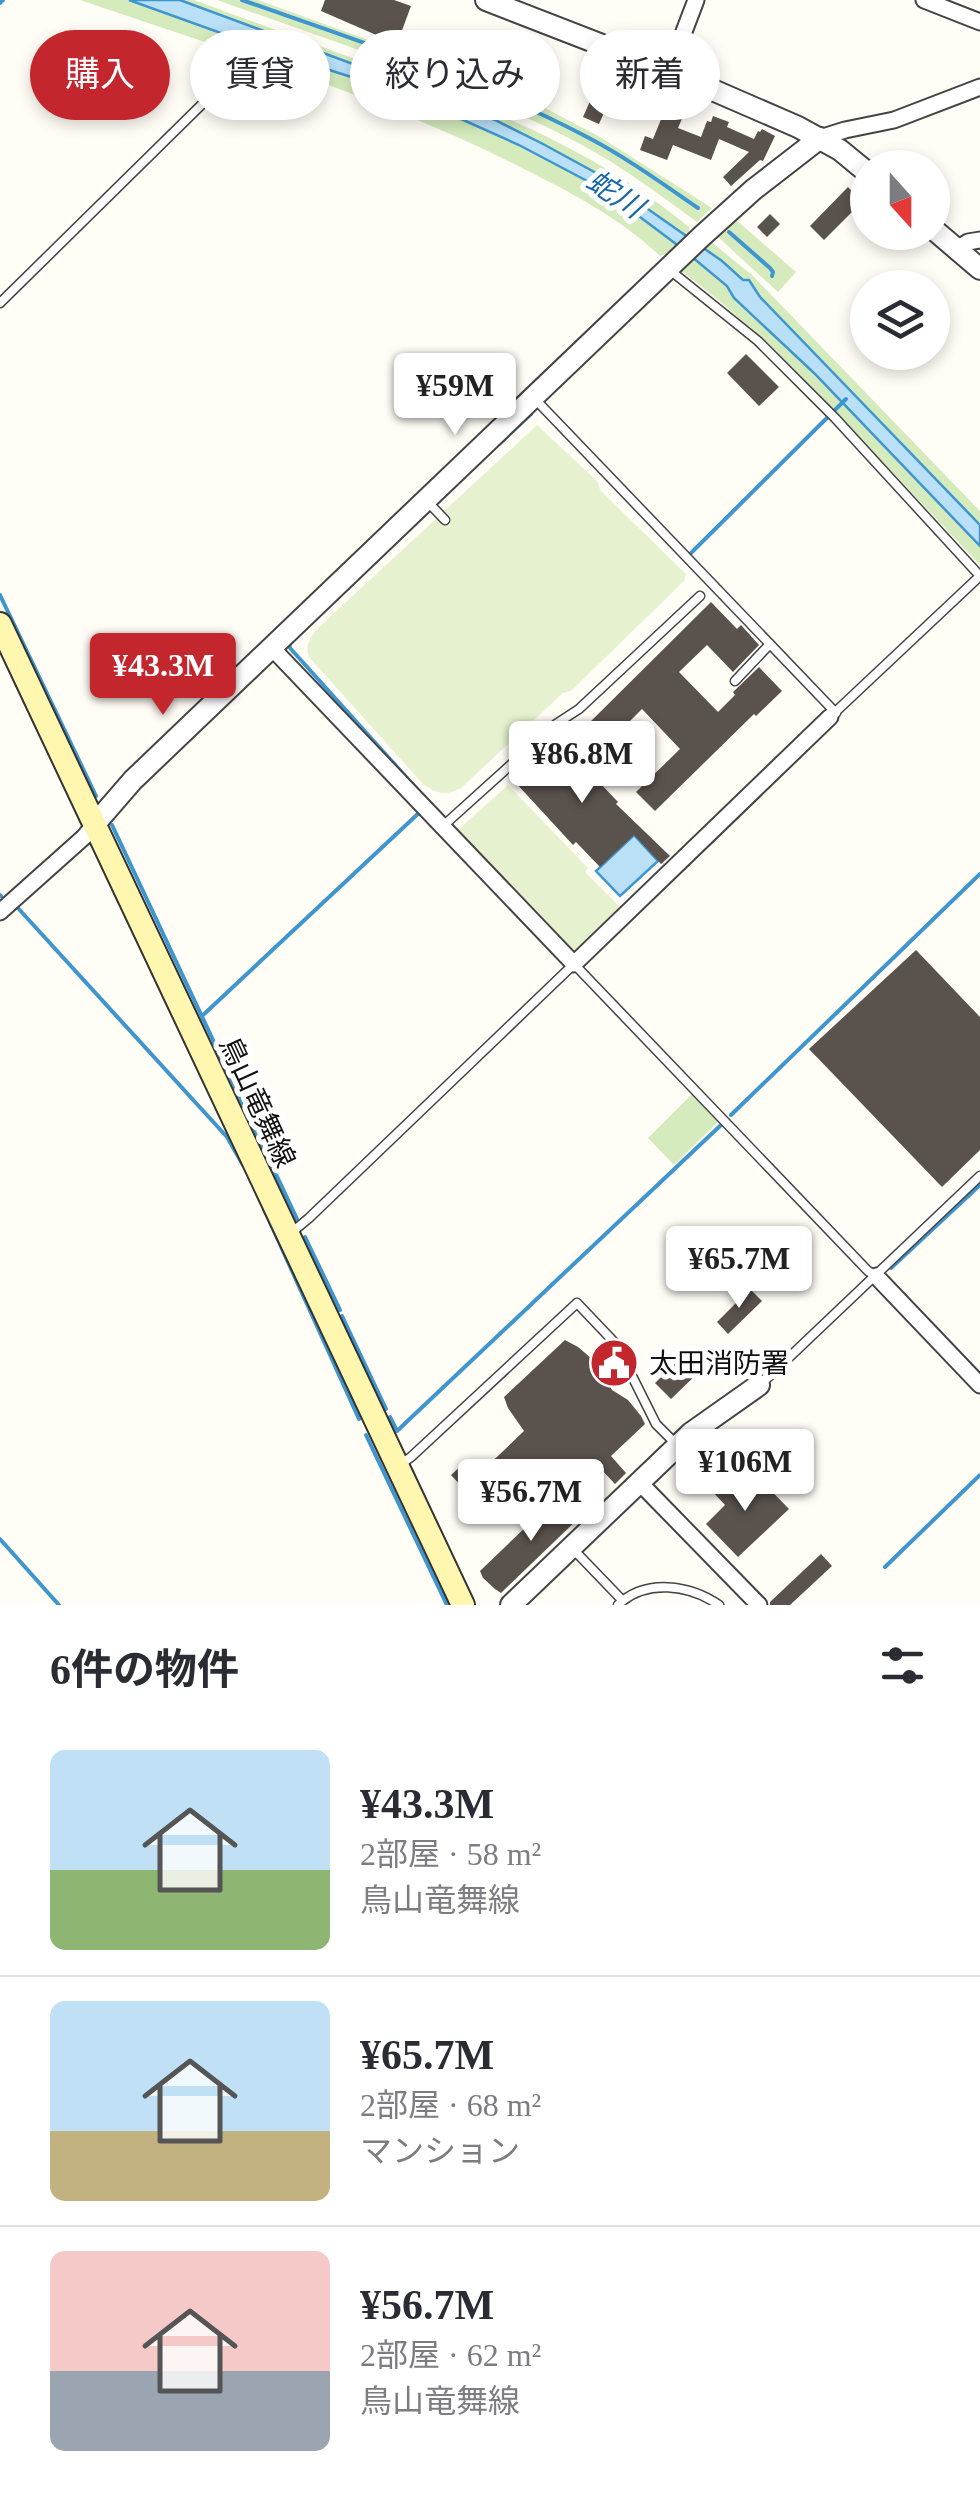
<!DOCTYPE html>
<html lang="ja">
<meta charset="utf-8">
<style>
:root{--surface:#fff;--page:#f2f2f3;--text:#2b2b33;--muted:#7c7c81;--line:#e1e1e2;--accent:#c4262e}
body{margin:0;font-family:"Times New Roman","Noto Sans JP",serif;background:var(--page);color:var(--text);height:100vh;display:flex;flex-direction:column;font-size:38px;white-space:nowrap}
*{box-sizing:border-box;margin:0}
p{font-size:32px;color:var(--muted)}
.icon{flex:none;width:55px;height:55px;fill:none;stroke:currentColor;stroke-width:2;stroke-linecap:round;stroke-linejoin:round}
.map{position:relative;height:1605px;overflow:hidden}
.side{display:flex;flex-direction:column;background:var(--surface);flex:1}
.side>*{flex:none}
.hud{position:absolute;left:30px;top:30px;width:920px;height:90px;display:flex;gap:20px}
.needle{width:65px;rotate:159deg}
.fabs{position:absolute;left:850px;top:150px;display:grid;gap:20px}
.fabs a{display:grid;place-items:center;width:100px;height:100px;border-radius:50%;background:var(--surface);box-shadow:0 5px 15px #0003;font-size:50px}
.price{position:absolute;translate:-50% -85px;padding:0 22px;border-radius:10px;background:#fff;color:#222;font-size:32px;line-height:65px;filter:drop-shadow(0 2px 5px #0008)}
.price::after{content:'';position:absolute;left:50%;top:60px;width:30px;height:22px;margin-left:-15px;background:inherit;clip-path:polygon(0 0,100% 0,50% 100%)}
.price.active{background:var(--accent);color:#fff}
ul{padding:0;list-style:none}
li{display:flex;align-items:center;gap:30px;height:250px;padding:0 50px}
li+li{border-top:2px solid var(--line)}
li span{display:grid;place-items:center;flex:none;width:280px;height:200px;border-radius:15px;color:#555}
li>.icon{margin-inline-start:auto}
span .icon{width:120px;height:120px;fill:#fffc;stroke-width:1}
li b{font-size:42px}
h2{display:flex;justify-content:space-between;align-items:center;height:120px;padding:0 50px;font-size:42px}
.tag{padding:0 35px;border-radius:45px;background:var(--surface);box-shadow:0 5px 15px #0003;font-size:35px;line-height:90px}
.tag.active{background:var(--accent);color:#fff}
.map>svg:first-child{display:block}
.green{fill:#d5ebbd}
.pitch{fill:#e6f2cf}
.water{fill:#b9e0f7;stroke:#3f96cf;stroke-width:2.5}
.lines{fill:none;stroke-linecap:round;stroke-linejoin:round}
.stream{stroke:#3f96cf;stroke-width:4}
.building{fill:#5a524d}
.service-casing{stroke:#444;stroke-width:11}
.minor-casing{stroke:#444;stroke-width:19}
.tertiary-casing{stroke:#444;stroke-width:24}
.secondary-casing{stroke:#333;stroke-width:26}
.service{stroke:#fff;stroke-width:8}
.minor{stroke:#fff;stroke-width:15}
.tertiary{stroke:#fff;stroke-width:20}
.secondary{stroke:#fff6b0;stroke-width:22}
.labels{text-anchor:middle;stroke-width:10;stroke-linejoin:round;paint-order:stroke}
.street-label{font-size:28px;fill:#111;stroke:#fff}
.poi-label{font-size:28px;fill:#111;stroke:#fff;text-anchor:start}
.water-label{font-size:30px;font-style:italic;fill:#1768a6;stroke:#fff}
</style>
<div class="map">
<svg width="980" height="1605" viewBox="0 0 980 1605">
<rect width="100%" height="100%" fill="#fffdf5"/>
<!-- green -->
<g class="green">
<path d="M80,0H129L282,55L405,94L519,145L589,182L640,217L680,247L727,287L734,298L814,373L980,546V565C918,500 858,434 794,371C757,335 720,298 678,269L680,265L665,254L660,256C620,218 570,192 520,167C382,97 227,50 80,0Z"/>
<path d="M180,0H194C251,21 308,42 366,63C479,104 597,149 690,228L689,230L705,242L709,240L753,276L980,511V525L760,297L750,281L743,280L722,261L598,174L543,144L426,91Z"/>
<path d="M217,0H258L449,69L452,66L547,109L600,137L712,208L697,222C660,195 623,167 582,145C466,84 340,44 217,0Z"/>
<polygon points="735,219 796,272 778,292 718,237 716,231"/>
<polygon points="693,1093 719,1121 674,1165 648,1138"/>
</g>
<!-- pitch -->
<g class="pitch">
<path d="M537,425L598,482L600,490L686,574L684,581L571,691L563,693L461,788C445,796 437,794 423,784L309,657C305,646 309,640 316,630Z"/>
<polygon points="508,785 588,868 585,872 622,909 579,949 572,949 457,831"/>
</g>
<!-- water -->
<g class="water">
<polygon points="129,0 180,0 426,91 495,120 543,144 598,174 722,261 743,280 749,280 760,297 980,525 980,546 814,373 734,298 727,286 680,247 640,217 589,182 519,145 405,94 282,55"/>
<polygon points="634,835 658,861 620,896 596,871"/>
</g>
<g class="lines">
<!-- stream -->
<g class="stream">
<path d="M242,0C359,41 479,80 589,138C627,158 663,184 698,208"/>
<polyline points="0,3 3,0"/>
<polyline points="729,232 770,268 773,272 772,276"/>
<polyline points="499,444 531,414"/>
<polyline points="690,554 846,399"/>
<polyline points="0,595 96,796"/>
<polyline points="289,643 290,648 424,797"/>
<polyline points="112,825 297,1219"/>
<polyline points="0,895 1,896"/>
<polyline points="17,907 227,1137 243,1165"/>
<polyline points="202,1016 421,811"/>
<polyline points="731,1115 980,874"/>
<polyline points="264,1209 359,1419"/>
<polyline points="305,1237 340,1310"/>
<polyline points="891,1268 980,1185"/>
<polyline points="342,1316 386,1409"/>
<polyline points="390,1417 397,1431 721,1125"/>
<polyline points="366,1435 447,1605"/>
<polyline points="0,1539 59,1605"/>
<polyline points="885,1567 980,1475"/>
</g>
</g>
<!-- building -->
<g class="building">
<polygon points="325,0 394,0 411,6 397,44 321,11"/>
<polygon points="525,80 553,92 548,103 520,91"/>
<polygon points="591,99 607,106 599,124 583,117"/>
<polygon points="670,108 684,114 678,128 701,137 707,121 711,122 713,116 729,122 727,127 754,139 758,131 760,132 762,129 775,136 763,161 760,160 731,186 723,177 749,152 719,139 711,160 673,145 667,160 640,150 645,136 653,139 662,117 666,118"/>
<polygon points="848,187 862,202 824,240 810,226"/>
<polygon points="770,214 780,224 767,237 757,227"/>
<polygon points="746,354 779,387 759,406 727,373"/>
<polygon points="711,602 737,629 741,625 759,645 733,672 707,645 679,672 718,712 735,695 733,692 759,667 782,691 756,716 754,714 655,811 636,792 680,749 642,709 626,725 649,748 634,763 611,740 602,749 583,729"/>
<polygon points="559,740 618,802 616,804 670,856 661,864 634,835 600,867 576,842 573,845 515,782"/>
<polygon points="916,950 980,1017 980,1150 942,1187 809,1049"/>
<polygon points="750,1289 762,1301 728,1334 717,1322"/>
<polygon points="565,1340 578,1347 598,1364 612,1390 628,1400 641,1416 645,1424 611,1456 626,1473 615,1484 599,1467 585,1481 574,1476 558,1464 497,1522 490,1520 476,1509 465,1490 451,1475 464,1463 477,1476 524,1431 508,1408 504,1397"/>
<polygon points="683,1356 699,1372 671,1399 655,1383"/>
<polygon points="757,1476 789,1509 738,1557 706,1524 725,1505 712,1491 724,1479 737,1493"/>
<polygon points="559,1495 583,1512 581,1516 501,1593 495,1589 483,1578 480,1571"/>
<polygon points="821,1554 832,1566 790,1605 770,1605 770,1602"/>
</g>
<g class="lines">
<!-- service casing -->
<g class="service-casing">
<g id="service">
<polyline points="671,271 758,341 835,418 980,576 830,717"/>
<polyline points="0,303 245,62"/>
<polyline points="534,398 836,713"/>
<polyline points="426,500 445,520"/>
<polyline points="735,681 770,644"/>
<polyline points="443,826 556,724 579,709 700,596"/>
<polyline points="291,1233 309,1218 574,964 868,1271 876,1276"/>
<polyline points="762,1383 980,1176"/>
<polyline points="401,1464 411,1457 577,1303 616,1344 656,1424 686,1454"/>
<polyline points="572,1548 622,1600"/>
<path d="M618,1605C646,1578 690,1585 719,1605"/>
</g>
</g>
<!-- minor casing -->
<g class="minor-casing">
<g id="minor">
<polyline points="924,0 980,22"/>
<polyline points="669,71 696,0"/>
<polyline points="820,138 845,130 894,120 980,87"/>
<polyline points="957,249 968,242 980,240"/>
<polyline points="272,648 574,964 830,717"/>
<polyline points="0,912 84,837 94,825"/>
<polyline points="876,1276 980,1385"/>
<polyline points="640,1483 759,1605"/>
</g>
</g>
<!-- tertiary casing -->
<g class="tertiary-casing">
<g id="tertiary">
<polyline points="486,0 669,71 798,127 840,150 868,173"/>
<polyline points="932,228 980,269"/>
<polyline points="94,825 133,780 702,236 753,190 820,138"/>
<polyline points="511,1605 691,1433 759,1385"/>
</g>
</g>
<!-- secondary casing -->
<g class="secondary-casing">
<polyline id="secondary" points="0,624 463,1605"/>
</g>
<!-- service -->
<use href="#service" class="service"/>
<!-- minor -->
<use href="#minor" class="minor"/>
<!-- tertiary -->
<use href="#tertiary" class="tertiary"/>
<!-- secondary -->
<use href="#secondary" class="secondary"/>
</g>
<!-- icons -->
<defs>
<g id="civic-disc" transform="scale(2.5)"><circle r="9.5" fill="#c4262e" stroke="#fff"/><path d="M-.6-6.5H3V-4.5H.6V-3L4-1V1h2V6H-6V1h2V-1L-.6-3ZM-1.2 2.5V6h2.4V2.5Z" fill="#fff"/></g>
</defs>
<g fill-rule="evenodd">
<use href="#civic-disc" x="614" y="1363"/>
</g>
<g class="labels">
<!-- street labels -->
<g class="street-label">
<text transform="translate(258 1102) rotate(65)" y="10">鳥山竜舞線</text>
</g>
<!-- poi labels -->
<g class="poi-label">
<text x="649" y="1373">太田消防署</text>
</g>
<!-- water labels -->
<g class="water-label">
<text transform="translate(615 194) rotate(33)" y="10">蛇川</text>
</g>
</g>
</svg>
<div class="fabs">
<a><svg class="needle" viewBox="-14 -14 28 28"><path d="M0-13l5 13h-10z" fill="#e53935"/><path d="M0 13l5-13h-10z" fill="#7c7c81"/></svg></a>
<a><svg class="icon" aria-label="layers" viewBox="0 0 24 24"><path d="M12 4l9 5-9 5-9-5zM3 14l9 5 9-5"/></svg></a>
</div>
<b class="price" style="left:455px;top:438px">¥59M</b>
<b class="price active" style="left:163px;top:718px">¥43.3M</b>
<b class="price" style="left:582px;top:806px">¥86.8M</b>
<b class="price" style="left:739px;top:1311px">¥65.7M</b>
<b class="price" style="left:745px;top:1514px">¥106M</b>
<b class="price" style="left:531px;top:1544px">¥56.7M</b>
<div class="hud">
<a class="tag active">購入</a>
<a class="tag">賃貸</a>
<a class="tag">絞り込み</a>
<a class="tag">新着</a>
</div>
</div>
<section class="side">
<h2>6件の物件<svg class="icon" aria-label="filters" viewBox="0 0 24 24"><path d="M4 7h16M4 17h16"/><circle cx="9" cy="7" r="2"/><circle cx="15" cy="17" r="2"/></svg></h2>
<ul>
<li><span style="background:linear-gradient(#bfe0f5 60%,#8fb573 0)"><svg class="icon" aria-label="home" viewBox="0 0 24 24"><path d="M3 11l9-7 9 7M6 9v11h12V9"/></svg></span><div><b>¥43.3M</b><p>2部屋 · 58 m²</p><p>鳥山竜舞線</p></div></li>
<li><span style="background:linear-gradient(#bfe0f5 65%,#c2b280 0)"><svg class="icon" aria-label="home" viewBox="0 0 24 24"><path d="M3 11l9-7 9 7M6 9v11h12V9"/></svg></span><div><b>¥65.7M</b><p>2部屋 · 68 m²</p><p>マンション</p></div></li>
<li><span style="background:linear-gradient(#f6c9c9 60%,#9aa5b1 0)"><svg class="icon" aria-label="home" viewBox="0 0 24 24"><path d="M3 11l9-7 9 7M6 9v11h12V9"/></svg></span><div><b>¥56.7M</b><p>2部屋 · 62 m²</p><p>鳥山竜舞線</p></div></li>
</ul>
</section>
